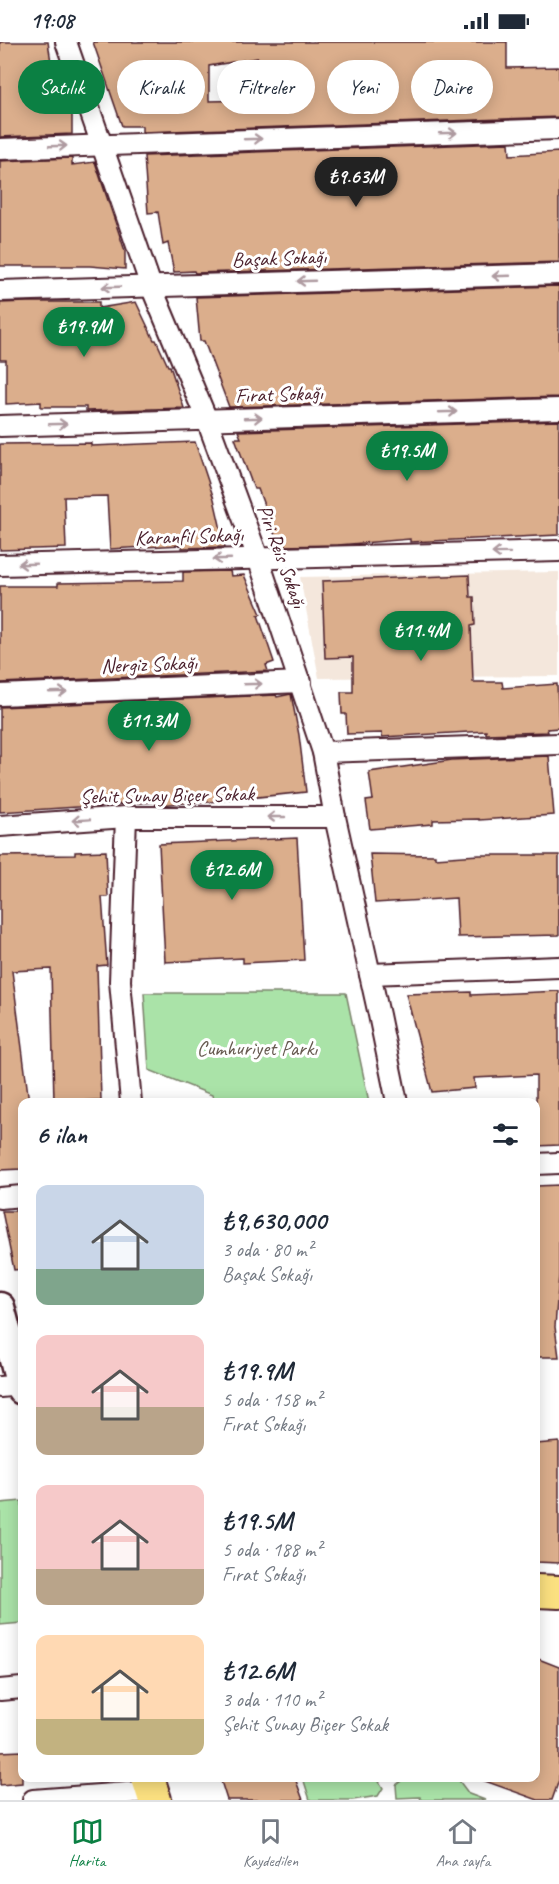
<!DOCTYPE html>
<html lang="tr">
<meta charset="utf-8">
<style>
:root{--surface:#fff;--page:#f2f2f3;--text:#1f2937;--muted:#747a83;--line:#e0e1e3;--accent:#0b8043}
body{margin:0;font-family:Caveat,sans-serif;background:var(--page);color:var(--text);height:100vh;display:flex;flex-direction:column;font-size:22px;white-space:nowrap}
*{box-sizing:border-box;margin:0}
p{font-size:20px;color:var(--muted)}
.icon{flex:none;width:33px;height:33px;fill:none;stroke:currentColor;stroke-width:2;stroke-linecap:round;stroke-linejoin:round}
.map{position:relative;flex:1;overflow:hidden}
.sheet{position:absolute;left:18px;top:1056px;width:522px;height:684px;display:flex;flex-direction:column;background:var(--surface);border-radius:12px;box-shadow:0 3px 15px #0003}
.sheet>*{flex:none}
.hud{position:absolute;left:18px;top:18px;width:524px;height:54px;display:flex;gap:12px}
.price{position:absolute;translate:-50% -51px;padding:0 14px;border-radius:21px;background:var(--accent);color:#fff;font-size:20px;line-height:39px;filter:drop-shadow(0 2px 3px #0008)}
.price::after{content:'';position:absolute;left:50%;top:36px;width:18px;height:14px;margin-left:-9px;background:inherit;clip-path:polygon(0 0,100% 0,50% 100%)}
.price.current{background:#222;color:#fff}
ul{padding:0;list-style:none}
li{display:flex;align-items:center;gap:18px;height:150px;padding:0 18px}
li span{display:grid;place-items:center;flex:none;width:168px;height:120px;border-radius:12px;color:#555}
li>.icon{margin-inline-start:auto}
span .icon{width:72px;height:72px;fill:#fffc;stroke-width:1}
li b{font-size:26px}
h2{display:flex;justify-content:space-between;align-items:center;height:72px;padding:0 18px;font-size:26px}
.tag{padding:0 21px;border-radius:27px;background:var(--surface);box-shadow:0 3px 15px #0003;font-size:21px;line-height:54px}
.tag.current{background:var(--accent);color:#fff}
.status{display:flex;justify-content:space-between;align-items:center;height:42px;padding:0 30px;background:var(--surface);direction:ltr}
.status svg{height:16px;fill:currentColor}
.tabs{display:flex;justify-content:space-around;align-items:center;height:84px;border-top:2px solid var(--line);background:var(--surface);font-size:16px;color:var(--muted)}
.tabs a{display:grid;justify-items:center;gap:3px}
.tabs .current{color:var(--accent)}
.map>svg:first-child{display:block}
.built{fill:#f4e7dc}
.green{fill:#aae3a8;stroke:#7a816a;stroke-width:1.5}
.building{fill:#dbae8c;stroke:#4a1f2b;stroke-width:1.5;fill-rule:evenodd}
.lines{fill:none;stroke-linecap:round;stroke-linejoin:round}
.minor-casing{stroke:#4a1f2b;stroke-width:24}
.secondary-casing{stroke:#4a1f2b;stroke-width:33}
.primary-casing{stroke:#4a1f2b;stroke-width:36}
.minor{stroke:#fff;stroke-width:20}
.secondary{stroke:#fff;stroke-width:28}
.primary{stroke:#fbe080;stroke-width:32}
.oneway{stroke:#ae9aa0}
.labels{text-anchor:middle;stroke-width:6;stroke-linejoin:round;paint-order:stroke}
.street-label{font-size:21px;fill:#4a1f2b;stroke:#fff}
.park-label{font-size:21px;fill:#675a50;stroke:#fff}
</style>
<div class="status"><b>19:08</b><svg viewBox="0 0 49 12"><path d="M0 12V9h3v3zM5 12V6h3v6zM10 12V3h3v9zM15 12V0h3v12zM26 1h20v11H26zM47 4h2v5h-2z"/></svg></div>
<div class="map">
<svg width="559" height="1758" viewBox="0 0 559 1758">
<rect width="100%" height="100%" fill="#fff"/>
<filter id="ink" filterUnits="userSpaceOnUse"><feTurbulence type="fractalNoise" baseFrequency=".0167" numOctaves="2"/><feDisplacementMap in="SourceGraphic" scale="12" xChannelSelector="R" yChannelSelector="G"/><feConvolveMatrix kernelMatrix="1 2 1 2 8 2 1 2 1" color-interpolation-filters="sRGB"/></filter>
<g filter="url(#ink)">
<!-- built -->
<polygon class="built" points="559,530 559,634 319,636 300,535"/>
<!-- green -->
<g class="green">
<polygon points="346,951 369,1060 214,1060 212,1053 149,1028 144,951"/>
<polygon points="22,1459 22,1581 0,1583 0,1461"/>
<polygon points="303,1736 377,1736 383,1746 378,1754 353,1758 310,1758"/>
<polygon points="405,1736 457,1736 469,1752 485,1758 421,1758 420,1755 397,1756 396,1743"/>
</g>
<!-- building -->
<g class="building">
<polygon points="0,0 48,0 55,47 70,47 72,54 72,92 0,95"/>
<path d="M93,0H507V26L559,25V75L142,90V84H122ZM258,16V58L209,59V24Z"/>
<polygon points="509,101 510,113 559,110 559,220 195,231 194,229 174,230 168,201 163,203 158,170 148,171 144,114"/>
<polygon points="72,116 72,123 95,120 125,209 125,227 90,224 0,224 0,119"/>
<polygon points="559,244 559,355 229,365 204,299 200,299 196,255"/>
<polygon points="27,260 99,260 99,266 136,260 154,298 156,298 168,324 170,324 184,366 86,369 86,365 41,365 41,360 6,362 6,318 0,318 0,261"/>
<polygon points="559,379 559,493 410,500 410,497 338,503 279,504 258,447 254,447 235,396 241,396 238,389"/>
<polygon points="195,400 214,457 225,505 182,506 182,503 110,507 107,454 64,455 66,506 0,508 0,402 91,401 91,404"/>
<polygon points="230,529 231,534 244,533 261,572 258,573 274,620 266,623 268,629 0,641 0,544 58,544 58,541 183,539 183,530"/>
<polygon points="469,533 470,555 474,555 475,583 471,584 473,640 502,640 503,646 557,642 559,686 547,687 548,690 486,692 486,689 382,695 382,691 347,692 346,672 342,672 341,650 353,650 353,615 325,616 322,539"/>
<polygon points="291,652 299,693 306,750 200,761 200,760 156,763 155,760 0,770 0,665 276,653 277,655"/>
<polygon points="549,714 554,773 479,778 479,777 433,778 433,782 370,787 366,759 373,758 369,730 452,718"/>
<polygon points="297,796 304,918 243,921 243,916 165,920 159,802"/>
<polygon points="106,809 108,855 102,855 107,923 97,924 101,1058 54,1060 51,927 12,929 29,1060 22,1060 22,1127 0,1128 0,814 75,813 75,810"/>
<polygon points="370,812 435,813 435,816 479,813 559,813 559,893 458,895 456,856 375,861"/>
<polygon points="559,949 559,1103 536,1104 536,1033 474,1036 475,1046 432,1050 406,952 471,950 471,953"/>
<polygon points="559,1143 559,1233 555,1285 559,1315 536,1315 536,1144"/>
<polygon points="2,1169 22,1169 22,1227 14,1228"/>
<polygon points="559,1400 559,1521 536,1520 536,1402"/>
<polygon points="536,1616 559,1625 559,1738 552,1758 538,1758 482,1738 482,1736 536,1736"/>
<polygon points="22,1709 22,1741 0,1743 0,1710"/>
<polygon points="220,1736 295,1736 303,1758 227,1758"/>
</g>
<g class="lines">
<!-- minor casing -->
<g class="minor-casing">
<g id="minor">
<polyline points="66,0 151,244 207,378 258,516 323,710 335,775 379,973 397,1060"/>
<polyline points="0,107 559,87"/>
<polyline points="0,249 559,232"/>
<polyline points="0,384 559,367"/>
<polyline points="0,523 559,509"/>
<polyline points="0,653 301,640"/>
<polyline points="323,710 559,702"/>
<polyline points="126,775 120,939 131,1060"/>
<polyline points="0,784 126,775 335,775"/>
<polyline points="370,932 559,925"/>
<polyline points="536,1122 559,1121"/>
<polyline points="0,1156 22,1154"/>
<polyline points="0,1345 21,1343"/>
<polyline points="0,1648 22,1646"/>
<polyline points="33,1758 153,1749"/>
</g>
</g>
<!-- secondary casing -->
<g class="secondary-casing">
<polyline id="secondary" points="0,1265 22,1348"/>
</g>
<!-- primary casing -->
<g class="primary-casing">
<g id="primary">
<polyline points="536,1549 559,1550"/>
<polyline points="148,1736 155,1758"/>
</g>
</g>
<!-- minor -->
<use href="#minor" class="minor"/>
<!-- secondary -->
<use href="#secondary" class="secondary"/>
<!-- primary -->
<use href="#primary" class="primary"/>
</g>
<!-- one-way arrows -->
<defs><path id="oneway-shaft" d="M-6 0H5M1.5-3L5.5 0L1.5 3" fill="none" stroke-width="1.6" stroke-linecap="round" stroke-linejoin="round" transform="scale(1.5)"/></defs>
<g class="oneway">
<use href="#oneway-shaft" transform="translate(448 91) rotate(-2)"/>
<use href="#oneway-shaft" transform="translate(253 97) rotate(-2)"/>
<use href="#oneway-shaft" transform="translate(58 104) rotate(-2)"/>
<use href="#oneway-shaft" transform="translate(501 234) rotate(178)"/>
<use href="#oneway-shaft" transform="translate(306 239) rotate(178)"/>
<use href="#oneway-shaft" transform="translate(111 245) rotate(178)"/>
<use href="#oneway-shaft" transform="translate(448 370) rotate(-2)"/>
<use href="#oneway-shaft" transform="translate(253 376) rotate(-2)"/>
<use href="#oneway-shaft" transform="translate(58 382) rotate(-2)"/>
<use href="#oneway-shaft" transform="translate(501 511) rotate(179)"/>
<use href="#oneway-shaft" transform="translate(222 517) rotate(178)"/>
<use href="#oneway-shaft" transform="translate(27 522) rotate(178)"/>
<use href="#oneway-shaft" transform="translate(253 642) rotate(-2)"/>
<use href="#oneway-shaft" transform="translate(58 650) rotate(-2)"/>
<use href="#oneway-shaft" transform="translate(276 775) rotate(180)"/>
<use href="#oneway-shaft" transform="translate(81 778) rotate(176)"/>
</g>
</g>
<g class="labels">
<!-- street labels -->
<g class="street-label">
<text transform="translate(279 216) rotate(-2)" y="7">Başak Sokağı</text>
<text transform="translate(279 352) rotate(-2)" y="7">Fırat Sokağı</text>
<text transform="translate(189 494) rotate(-2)" y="7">Karanfil Sokağı</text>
<text transform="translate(282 514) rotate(70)" y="7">Piri Reis Sokağı</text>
<text transform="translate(149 622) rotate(-2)" y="7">Nergiz Sokağı</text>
<text transform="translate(167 753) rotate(-1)" y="7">Şehit Sunay Biçer Sokak</text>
</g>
<!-- park labels -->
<g class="park-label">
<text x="257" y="1013">Cumhuriyet Parkı</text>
</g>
</g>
</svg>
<b class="price current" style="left:356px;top:166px">₺9.63M</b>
<b class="price" style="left:84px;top:316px">₺19.9M</b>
<b class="price" style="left:407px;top:440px">₺19.5M</b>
<b class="price" style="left:421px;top:620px">₺11.4M</b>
<b class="price" style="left:149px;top:710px">₺11.3M</b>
<b class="price" style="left:232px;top:859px">₺12.6M</b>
<div class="hud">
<a class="tag current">Satılık</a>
<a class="tag">Kiralık</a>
<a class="tag">Filtreler</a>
<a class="tag">Yeni</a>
<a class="tag">Daire</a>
</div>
<section class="sheet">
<h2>6 ilan<svg class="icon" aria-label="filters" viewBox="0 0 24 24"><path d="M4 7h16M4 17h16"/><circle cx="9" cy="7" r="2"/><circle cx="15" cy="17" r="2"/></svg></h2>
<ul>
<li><span style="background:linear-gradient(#c9d6e8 70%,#7fa58c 0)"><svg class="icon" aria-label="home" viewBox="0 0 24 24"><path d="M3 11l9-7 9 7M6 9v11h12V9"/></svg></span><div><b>₺9,630,000</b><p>3 oda · 80 m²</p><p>Başak Sokağı</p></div></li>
<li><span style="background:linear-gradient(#f6c9c9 60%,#b9a48a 0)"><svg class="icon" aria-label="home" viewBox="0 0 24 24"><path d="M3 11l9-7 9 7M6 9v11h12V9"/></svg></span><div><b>₺19.9M</b><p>5 oda · 158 m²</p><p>Fırat Sokağı</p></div></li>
<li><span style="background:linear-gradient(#f6c9c9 70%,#b9a48a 0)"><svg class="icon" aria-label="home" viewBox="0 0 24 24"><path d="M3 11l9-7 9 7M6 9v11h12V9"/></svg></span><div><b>₺19.5M</b><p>5 oda · 188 m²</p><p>Fırat Sokağı</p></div></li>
<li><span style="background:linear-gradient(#ffd9b3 70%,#c2b280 0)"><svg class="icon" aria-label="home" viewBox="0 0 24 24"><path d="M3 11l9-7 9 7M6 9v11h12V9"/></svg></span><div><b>₺12.6M</b><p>3 oda · 110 m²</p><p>Şehit Sunay Biçer Sokak</p></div></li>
</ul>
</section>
</div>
<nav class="tabs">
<a class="current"><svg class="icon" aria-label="map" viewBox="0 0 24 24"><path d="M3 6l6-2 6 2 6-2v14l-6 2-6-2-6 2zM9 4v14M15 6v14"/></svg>Harita</a>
<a><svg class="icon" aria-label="saved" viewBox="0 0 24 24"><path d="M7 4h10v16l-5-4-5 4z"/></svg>Kaydedilen</a>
<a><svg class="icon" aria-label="home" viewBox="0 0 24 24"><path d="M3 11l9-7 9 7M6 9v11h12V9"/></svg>Ana sayfa</a>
</nav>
